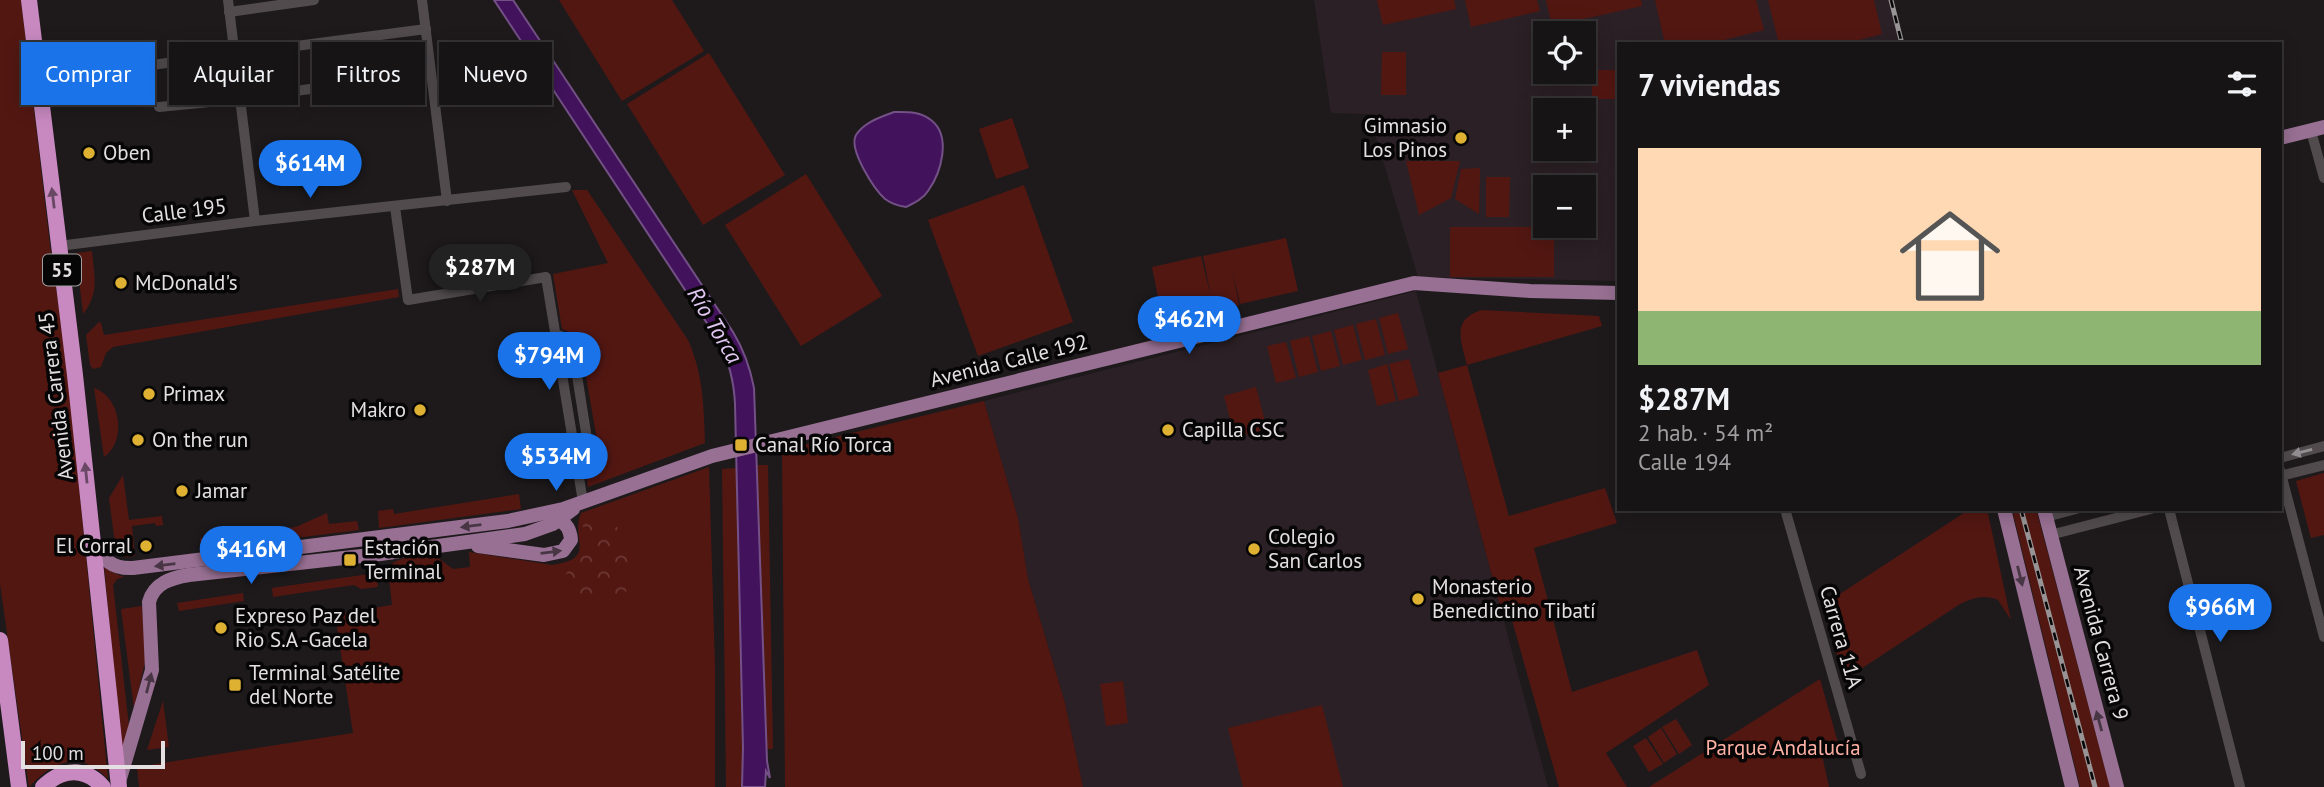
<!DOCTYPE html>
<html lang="es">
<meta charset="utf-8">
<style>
:root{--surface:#161415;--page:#1f1d1e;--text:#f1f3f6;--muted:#9e9ea0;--line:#353334;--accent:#1a73e8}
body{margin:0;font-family:"PT Sans",sans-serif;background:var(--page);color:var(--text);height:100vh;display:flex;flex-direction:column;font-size:26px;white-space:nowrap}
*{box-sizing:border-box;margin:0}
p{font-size:23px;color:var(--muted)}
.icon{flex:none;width:38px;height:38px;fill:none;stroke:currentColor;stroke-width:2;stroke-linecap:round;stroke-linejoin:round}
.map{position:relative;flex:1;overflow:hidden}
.sheet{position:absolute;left:1617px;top:42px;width:665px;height:469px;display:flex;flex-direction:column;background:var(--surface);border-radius:0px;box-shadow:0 4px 18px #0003,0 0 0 2px var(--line)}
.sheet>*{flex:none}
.guide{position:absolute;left:21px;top:42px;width:665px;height:63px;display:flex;gap:14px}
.fabs{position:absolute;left:1533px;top:21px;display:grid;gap:14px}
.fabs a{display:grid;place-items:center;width:63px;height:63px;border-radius:0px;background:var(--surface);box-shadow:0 4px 18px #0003,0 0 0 2px var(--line);font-size:35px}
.scale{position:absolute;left:21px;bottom:18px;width:144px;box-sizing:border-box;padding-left:7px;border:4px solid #e4e0e2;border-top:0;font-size:19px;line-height:24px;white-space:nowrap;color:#e4e0e2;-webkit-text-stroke:5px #070606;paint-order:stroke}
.price{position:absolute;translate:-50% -60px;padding:0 16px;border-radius:24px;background:var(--accent);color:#fff;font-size:23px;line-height:46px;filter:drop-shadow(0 2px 4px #0008)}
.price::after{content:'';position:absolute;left:50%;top:42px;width:21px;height:16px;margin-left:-10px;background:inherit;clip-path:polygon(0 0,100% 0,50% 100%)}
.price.current{background:#222;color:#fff}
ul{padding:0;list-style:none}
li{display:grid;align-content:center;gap:14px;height:371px;padding:0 21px}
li+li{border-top:2px solid var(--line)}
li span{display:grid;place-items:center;height:217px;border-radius:0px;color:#555}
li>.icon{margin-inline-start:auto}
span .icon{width:126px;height:126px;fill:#fffc;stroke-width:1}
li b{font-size:30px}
h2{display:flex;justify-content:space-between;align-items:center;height:84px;padding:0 21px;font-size:30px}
.tag{padding:0 24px;border-radius:0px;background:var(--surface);box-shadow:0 4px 18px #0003,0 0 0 2px var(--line);font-size:24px;line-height:63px}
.tag.current{background:var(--accent);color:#fff}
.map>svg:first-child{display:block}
.built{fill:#2b2025;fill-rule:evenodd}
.green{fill:#531712}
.forest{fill:url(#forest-crowns)}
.water{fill:#42125d;stroke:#735085;stroke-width:2}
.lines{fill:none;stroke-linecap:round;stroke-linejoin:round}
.minor{stroke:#514b4e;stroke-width:10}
.major{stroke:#987093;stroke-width:14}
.highway{stroke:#c889c1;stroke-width:16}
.rail-casing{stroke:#989496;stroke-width:5}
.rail{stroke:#070606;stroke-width:2.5;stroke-dasharray:8;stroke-linecap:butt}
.oneway{fill:#684864}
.oneway2{fill:#938e91}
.oneway3{fill:#483645}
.poi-dot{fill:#dfb133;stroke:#070606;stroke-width:2.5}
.labels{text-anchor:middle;stroke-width:7;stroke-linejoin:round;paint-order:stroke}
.shield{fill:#070606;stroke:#a29fa0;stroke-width:2}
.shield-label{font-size:19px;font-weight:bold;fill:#e4e0e2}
.poi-label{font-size:21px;fill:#e4e0e2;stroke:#070606;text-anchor:start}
.street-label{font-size:21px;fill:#e4e0e2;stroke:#070606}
.park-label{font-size:21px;fill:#ffb1a5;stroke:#070606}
.water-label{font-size:23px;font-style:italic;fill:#dfc7f1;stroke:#070606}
</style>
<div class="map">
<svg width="2324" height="787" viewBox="0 0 2324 787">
<defs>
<pattern id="forest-crowns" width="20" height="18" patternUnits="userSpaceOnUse" patternTransform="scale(1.75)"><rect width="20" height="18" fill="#531712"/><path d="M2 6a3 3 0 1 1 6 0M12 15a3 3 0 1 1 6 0" fill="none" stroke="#6c3834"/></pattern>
</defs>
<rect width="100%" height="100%" fill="#1e1a1c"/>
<!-- built -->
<g class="built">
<path d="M1314,0H1890L1901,44H1619V281L1418,277L1369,114L1331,113ZM1545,33H1584V72H1545ZM1545,110H1584V149H1545ZM1545,187H1584V226H1545Z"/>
<polygon points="1416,291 1548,787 1083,787 1065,703 1028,579 1018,518 984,401"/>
</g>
<!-- green -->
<g class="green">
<path d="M0,0H21L50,246L67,366L108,779C81,750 54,760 29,787L0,584Z"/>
<polygon points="559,0 672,0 704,51 622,101"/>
<polygon points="1377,0 1454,0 1456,9 1383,25"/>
<polygon points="1465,0 1537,0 1540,11 1471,27"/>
<polygon points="1546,0 1641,0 1642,6 1552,26"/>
<polygon points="1655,0 1756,0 1764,30 1708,44 1665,44"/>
<polygon points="1768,0 1874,0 1882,34 1844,44 1779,44"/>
<polygon points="1382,52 1406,52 1406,95 1381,95"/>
<polygon points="709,53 785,175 703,225 627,104"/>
<rect x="1592" y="70" width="27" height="29"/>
<polygon points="1012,118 1029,168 996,179 979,129"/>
<polygon points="1406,161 1460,161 1451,198 1419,215"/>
<polygon points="1480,168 1480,171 1479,214 1455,199 1461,169"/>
<polygon points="806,174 882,296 801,346 725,225"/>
<polygon points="1486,177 1510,177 1509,217 1486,217"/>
<polygon points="1024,185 1073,322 978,356 928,220"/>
<path d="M572,190H587L688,340C703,373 704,407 705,443L588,487L584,462L598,446L579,336L562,329L553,274L608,263Z"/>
<rect x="1450" y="227" width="104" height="50"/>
<polygon points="1286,238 1298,291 1240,304 1232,268 1239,305 1163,322 1152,267 1201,256 1211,297 1203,256"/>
<path d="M92,251C94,276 100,292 83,314L76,253Z"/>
<polygon points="398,289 399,297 113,347 106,353 101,367 93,369 90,365 86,335 99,322 101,323 104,335"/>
<path d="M1482,310L1599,316L1602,326L1467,365L1509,516L1605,488L1617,523L1534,548L1572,692L1697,650L1709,685L1606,753L1627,787H1559L1510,613L1500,606L1438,373L1467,365C1461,341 1451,319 1482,310Z"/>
<polygon points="1398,313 1408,349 1388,354 1379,318"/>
<polygon points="1376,319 1385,355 1365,360 1356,324"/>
<polygon points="1353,325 1362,360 1343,365 1334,330"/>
<polygon points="1331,331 1340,366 1321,371 1312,336"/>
<polygon points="1309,336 1318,372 1299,377 1290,341"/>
<polygon points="1286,342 1296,378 1276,383 1267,346"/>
<polygon points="1409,359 1419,395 1399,401 1389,364"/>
<polygon points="1387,364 1396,401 1377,406 1368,370"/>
<polygon points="1256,387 1267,429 1235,438 1224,396"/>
<path d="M94,388C121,397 127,441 104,457Z"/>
<polygon points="984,401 1018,518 1028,579 1065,703 1083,787 785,787 782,450"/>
<polygon points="756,465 768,465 773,749 767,749"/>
<path d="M709,467L715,667V787H139L137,767L353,733L335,614L392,605L388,568C397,555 419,557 434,555L453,569L470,567L469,552L552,565C598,559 570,539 581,513Z"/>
<polygon points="737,468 743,748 742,787 726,787 722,469"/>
<polygon points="2324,473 2324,535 2311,538 2296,481"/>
<polygon points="123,475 129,520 162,516 163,525 156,526 155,523 132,526 135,556 124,557 116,551 109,498"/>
<polygon points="519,494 521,509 379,528 378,511 393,509 394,514"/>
<path d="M1970,509H1987L2011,620L1998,600C1984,594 1973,598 1960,604L1844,680L1823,605Z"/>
<polygon points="2012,509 2036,509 2110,787 2080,787"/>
<polygon points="327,513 329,524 357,521 359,530 201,550 200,538 296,527"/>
<polygon points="104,565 112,572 124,577 117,579 113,585 129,726 122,760"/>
<polygon points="376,573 378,587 361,589 354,585 273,597 272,588"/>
<polygon points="243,593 244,601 179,611 177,603"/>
<polygon points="142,606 146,658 134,709 121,609"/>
<polygon points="1820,679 1840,750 1822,755 1829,787 1649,787"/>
<polygon points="1123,681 1128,723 1106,726 1100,684"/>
<polygon points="163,701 169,747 147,750"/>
<polygon points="1322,705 1343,787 1243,787 1228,728"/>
<polygon points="1676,719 1692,745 1679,754 1662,727"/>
<polygon points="1661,728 1677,754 1664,763 1648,737"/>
<polygon points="1646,738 1663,764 1649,772 1633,746"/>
</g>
<!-- forest -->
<path class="forest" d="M604,520C627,528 621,542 643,553C640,565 632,567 622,572L620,579L627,590L621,597C601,599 577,599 563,583C566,568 574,566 581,555C586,545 583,531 583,521Z"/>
<!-- water -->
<g class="water">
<path d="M494,0H513L733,332C744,350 750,367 754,388L767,761L770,778L766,771L765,787H742L743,748L735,404C734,381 729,361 718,340Z"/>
<path d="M894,112C907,112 920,111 931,120C952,136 941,173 928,191C923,199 914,203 906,207C898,206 892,204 885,199C874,189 848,149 856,135C864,122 881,117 894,112Z"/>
</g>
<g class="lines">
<!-- minor -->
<g class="minor">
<polyline points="228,0 255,221"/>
<polyline points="422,0 447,201"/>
<polyline points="229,12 314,0"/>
<polyline points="144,66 426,29"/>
<polyline points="159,107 240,99 331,86"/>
<polyline points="2311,131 2324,178"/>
<polyline points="395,207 408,300 546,277 583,502"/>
<polyline points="59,246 255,221 566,187"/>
<polyline points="556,334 568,339 572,344 588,445 583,452 576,458"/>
<polyline points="2280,458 2324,446"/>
<polyline points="2280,470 2324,637"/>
<polyline points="2280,476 2324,465"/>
<polyline points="1785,509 1861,774"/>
<polyline points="2169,509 2240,787"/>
<polyline points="2046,517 2076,509"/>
<polyline points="2050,535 2151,509"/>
</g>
<!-- major -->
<g class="major">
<polyline points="2280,138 2324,127"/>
<polyline points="2004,509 2072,787"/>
<polyline points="2044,509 2117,787"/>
<path d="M94,542C104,560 111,569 133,568L508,521L563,509L712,456L1414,283L1530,291L1619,293"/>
<path d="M478,546L544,555L563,551L571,540C570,526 564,521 551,518"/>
<path d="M119,782L152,670L149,602C154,583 171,578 189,575L380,554L525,534L553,524L573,509"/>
</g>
<!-- highway -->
<g class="highway">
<polyline points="29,0 75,375 119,787"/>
<polyline points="0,640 19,787"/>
<path d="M43,787C62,768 85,767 103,787"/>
</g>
<!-- rail casing -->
<g class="rail-casing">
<g id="rail">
<polyline points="1891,0 1902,44"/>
<polyline points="2021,509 2095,787"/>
</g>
</g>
<!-- rail -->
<use href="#rail" class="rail"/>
</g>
<!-- one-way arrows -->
<defs><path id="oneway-solid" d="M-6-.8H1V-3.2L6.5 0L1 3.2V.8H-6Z" transform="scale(1.75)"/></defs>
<g class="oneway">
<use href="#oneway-solid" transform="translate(53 198) rotate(-97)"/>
<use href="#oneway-solid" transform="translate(86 473) rotate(-96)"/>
</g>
<use class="oneway2" href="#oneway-solid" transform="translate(2302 452) rotate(166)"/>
<g class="oneway3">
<use href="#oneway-solid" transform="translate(471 526) rotate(173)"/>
<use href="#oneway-solid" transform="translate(551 552) rotate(-7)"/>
<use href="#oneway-solid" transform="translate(165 565) rotate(173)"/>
<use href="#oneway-solid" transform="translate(2020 576) rotate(76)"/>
<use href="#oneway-solid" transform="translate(149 683) rotate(-76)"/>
<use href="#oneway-solid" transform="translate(2099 721) rotate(-105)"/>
</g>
<!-- markers -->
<g class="poi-dot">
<circle cx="1461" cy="138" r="7"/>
<circle cx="89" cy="153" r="7"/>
<circle cx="121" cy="283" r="7"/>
<circle cx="149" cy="394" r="7"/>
<circle cx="420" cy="410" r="7"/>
<circle cx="1168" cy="430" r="7"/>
<circle cx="138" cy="440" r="7"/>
<rect x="734" y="438" width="14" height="14" rx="3.5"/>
<circle cx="182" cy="491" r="7"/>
<circle cx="146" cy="546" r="7"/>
<circle cx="1254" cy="549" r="7"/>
<rect x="343" y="553" width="14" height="14" rx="3.5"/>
<circle cx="1418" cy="599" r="7"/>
<circle cx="221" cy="628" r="7"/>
<rect x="228" y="678" width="14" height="14" rx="3.5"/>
</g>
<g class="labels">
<!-- shield labels -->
<rect class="shield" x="43" y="254.5" width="38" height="31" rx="5"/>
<g class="shield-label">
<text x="62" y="277">55</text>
</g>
<!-- poi labels -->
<g class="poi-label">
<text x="1447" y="133" text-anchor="end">Gimnasio<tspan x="1447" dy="24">Los Pinos</tspan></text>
<text x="103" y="160">Oben</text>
<text x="135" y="290">McDonald's</text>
<text x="163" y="401">Primax</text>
<text x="406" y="417" text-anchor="end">Makro</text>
<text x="1182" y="437">Capilla CSC</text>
<text x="152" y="447">On the run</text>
<text x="755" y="452">Canal Río Torca</text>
<text x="196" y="498">Jamar</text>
<text x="1268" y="544">Colegio<tspan x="1268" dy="24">San Carlos</tspan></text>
<text x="132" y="553" text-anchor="end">El Corral</text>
<text x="364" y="555">Estación<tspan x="364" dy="24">Terminal</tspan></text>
<text x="1432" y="594">Monasterio<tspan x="1432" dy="24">Benedictino Tibatí</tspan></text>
<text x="235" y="623">Expreso Paz del<tspan x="235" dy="24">Rio S.A -Gacela</tspan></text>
<text x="249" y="680">Terminal Satélite<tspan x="249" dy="24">del Norte</tspan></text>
</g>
<!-- street labels -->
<g class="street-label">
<text transform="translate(184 211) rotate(-7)" y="7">Calle 195</text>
<text transform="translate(1009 361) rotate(-14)" y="7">Avenida Calle 192</text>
<text transform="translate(56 396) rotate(-97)" y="7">Avenida Carrera 45</text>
<text transform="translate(1841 637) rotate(74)" y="7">Carrera 11A</text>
<text transform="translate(2101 643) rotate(75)" y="7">Avenida Carrera 9</text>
</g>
<!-- park labels -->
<g class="park-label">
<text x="1783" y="755">Parque Andalucía</text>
</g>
<!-- water labels -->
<g class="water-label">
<text transform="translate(715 325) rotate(59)" y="8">Río Torca</text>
</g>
</g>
</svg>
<div class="fabs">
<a><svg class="icon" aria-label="locate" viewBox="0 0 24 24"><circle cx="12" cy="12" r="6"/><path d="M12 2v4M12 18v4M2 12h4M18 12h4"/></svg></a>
<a>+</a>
<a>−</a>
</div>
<div class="scale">100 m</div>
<b class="price" style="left:310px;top:200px">$614M</b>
<b class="price current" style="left:480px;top:304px">$287M</b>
<b class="price" style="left:1189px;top:356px">$462M</b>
<b class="price" style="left:549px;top:392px">$794M</b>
<b class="price" style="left:556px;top:493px">$534M</b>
<b class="price" style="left:251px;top:586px">$416M</b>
<b class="price" style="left:2220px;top:644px">$966M</b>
<div class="guide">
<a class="tag current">Comprar</a>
<a class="tag">Alquilar</a>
<a class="tag">Filtros</a>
<a class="tag">Nuevo</a>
</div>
<section class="sheet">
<h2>7 viviendas<svg class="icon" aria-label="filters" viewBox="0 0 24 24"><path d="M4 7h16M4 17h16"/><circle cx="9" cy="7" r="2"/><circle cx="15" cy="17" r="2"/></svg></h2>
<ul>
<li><span style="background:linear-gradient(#ffd9b3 75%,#8fb573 0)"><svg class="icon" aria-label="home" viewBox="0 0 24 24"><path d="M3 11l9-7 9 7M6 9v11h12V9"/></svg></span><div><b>$287M</b><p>2 hab. · 54 m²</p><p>Calle 194</p></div></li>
</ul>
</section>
</div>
